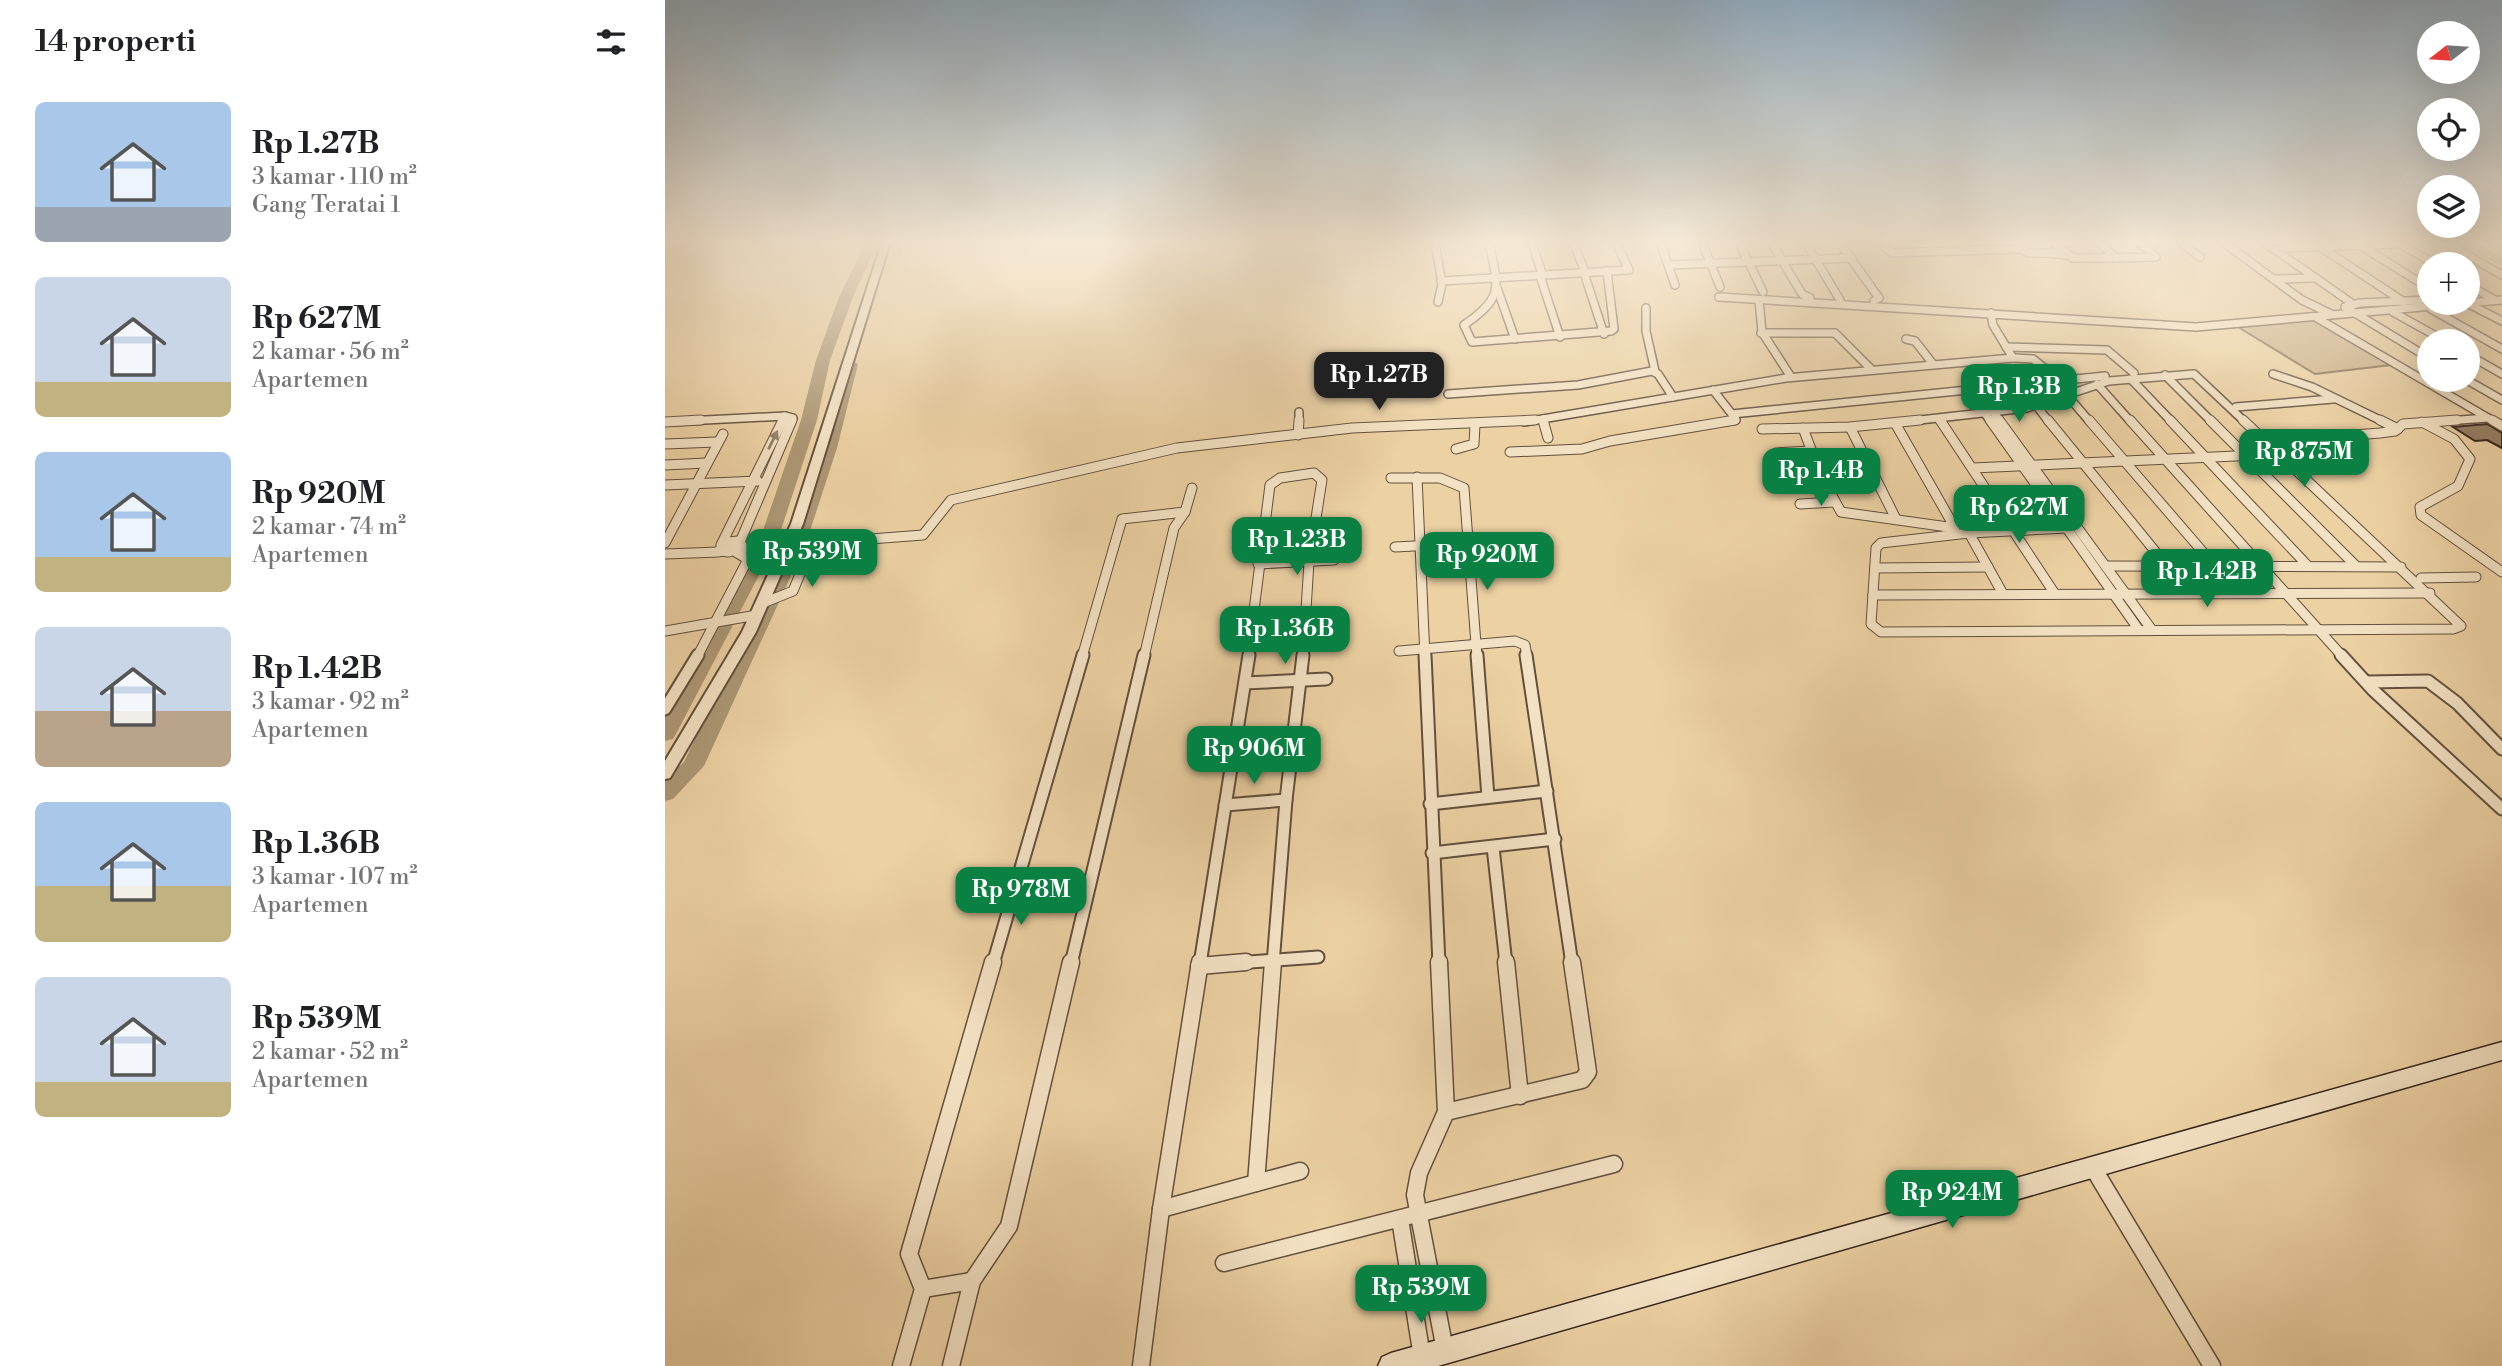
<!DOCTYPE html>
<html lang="id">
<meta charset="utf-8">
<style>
:root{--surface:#fff;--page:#f6f6f6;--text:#202124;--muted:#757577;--accent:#0b8043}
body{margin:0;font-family:"Libre Bodoni",serif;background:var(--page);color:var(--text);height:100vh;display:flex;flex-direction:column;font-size:26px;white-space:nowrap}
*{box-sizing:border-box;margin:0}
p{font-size:23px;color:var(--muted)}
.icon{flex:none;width:38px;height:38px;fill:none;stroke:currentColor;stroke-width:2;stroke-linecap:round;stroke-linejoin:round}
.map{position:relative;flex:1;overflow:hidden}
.details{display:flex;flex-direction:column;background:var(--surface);width:665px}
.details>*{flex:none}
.needle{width:46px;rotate:253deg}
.tools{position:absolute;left:1752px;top:21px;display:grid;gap:14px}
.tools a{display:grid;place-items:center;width:63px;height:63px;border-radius:50%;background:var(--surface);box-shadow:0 7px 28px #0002;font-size:35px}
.price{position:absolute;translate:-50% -60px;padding:0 16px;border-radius:14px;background:var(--accent);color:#fff;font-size:23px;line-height:46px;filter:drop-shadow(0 2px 4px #0008)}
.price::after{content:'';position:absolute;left:50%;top:42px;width:21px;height:16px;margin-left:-10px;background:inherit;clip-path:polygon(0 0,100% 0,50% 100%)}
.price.active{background:#222;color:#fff}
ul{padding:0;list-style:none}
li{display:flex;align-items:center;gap:21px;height:175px;padding:0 35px}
li span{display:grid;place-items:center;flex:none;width:196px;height:140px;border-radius:10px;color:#555}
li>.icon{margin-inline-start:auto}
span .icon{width:84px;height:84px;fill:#fffc;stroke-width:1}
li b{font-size:30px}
h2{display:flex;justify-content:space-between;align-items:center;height:84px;padding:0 35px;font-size:30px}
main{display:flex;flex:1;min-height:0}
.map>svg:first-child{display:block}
.green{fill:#cdb48c;stroke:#806c54;stroke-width:2}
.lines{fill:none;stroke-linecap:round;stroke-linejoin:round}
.river{fill:#ad9775;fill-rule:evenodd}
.building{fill:#947e63;stroke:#34251d;stroke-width:2}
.minor-far3-casing{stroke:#62503e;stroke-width:10}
.minor-far2-casing{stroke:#62503e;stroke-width:11}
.minor-far1-casing{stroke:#62503e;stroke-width:15}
.minor-casing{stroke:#62503e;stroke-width:19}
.tertiary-casing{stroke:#62503e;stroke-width:4}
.secondary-casing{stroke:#34251d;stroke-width:3}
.minor-far3{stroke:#f3e1c3;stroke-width:7}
.minor-far2{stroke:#f3e1c3;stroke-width:9}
.minor-far1{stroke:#f3e1c3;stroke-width:11}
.minor{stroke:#f3e1c3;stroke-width:16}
.tertiary{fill:#f3e1c3;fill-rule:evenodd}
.secondary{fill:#f3e1c3;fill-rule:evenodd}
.oneway{fill:#948370}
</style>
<main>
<section class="details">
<h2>14 properti<svg class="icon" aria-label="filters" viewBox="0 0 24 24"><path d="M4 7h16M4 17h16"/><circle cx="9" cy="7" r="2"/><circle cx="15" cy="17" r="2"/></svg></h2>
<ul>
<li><span style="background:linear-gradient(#a9c7e8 75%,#9aa5b1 0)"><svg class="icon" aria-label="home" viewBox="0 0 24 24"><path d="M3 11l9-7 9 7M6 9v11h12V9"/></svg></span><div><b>Rp 1.27B</b><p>3 kamar · 110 m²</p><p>Gang Teratai 1</p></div></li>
<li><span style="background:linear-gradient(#c9d6e8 75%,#c2b280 0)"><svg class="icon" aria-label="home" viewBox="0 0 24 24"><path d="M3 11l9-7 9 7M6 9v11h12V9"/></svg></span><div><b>Rp 627M</b><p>2 kamar · 56 m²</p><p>Apartemen</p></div></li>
<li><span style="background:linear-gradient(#a9c7e8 75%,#c2b280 0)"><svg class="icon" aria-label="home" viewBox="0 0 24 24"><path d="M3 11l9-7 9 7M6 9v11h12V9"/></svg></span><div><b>Rp 920M</b><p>2 kamar · 74 m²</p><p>Apartemen</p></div></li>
<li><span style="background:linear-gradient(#c9d6e8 60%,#b9a48a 0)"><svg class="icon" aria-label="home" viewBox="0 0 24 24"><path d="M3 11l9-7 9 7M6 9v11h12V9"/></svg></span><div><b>Rp 1.42B</b><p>3 kamar · 92 m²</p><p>Apartemen</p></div></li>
<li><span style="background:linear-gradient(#a9c7e8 60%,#c2b280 0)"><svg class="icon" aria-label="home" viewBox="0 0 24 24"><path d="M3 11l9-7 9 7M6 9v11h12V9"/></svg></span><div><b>Rp 1.36B</b><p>3 kamar · 107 m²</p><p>Apartemen</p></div></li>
<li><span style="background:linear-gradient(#c9d6e8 75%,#c2b280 0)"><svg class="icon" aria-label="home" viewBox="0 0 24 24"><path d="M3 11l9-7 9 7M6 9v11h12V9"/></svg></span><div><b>Rp 539M</b><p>2 kamar · 52 m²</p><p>Apartemen</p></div></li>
</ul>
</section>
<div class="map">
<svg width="1837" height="1366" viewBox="0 0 1837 1366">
<rect width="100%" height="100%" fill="#ecd1a3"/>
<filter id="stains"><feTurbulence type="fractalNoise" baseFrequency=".00286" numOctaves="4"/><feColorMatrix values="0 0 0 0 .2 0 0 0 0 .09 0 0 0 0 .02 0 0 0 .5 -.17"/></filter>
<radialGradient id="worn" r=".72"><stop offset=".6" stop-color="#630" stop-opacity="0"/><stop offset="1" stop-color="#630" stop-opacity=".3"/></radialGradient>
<!-- green -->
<polygon class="green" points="1642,319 1653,321 1726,365 1650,374 1573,327"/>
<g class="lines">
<!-- river -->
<g class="river">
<polygon points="201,242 213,242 188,297 165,360 152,420 113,539 11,734 8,739 0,741 0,714 95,539 136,420 151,360 174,297"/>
<polygon points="1791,242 1806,242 1837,257 1837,266"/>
<polygon points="186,360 193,364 172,448 142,540 133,545 127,544 124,540 156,448 179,364"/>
<polygon points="127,548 136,554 39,766 8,799 0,801 0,779 19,762 118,554"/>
</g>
</g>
<!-- building -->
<polygon class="building" points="1822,424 1837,433 1837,448 1822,440 1810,441 1788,427"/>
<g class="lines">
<!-- minor-far3 casing -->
<g class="minor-far3-casing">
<g id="minor-far3">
<polyline points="770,242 777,284 773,302"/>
<path d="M824,242C833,287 840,297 799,325L807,342L946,331L949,329L942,271"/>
<polyline points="867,242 877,274"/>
<polyline points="908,242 920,272"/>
<polyline points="995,242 1010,285"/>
<polyline points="1037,242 1055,287"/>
<polyline points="1074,242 1082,260"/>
<polyline points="1106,242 1137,294 1145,298"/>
<polyline points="1140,242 1175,300"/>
<polyline points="1174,242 1214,298 1209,301"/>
<polyline points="1215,242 1227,253 1356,249"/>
<polyline points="1388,242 1408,258 1451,258 1434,242"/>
<polyline points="1515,242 1535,257"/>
<polyline points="1558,242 1637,300 1666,314"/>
<polyline points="1599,242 1688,304"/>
<polyline points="1732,242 1770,264"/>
<polyline points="1779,242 1837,275"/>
<polyline points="1351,244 1363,253 1381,253"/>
<polyline points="1696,246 1764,288"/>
<polyline points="1616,248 1736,244"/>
<polyline points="1657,248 1739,302"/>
<polyline points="1397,251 1381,253 1402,255"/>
<polyline points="1451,258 1491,257 1473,242"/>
<polyline points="1084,263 1098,292"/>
<polyline points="1004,265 1187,258"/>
<polyline points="920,276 939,334"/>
<polyline points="876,279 895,337"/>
<polyline points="1610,279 1651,278"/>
<polyline points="776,281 964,270 951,242"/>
<polyline points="1802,284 1830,300"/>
<polyline points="832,288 850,339"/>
<polyline points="1054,297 1531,327 1837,300"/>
<polyline points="1094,300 1097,332 1126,377"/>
<polyline points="1764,300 1695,303 1680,307 1764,358"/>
<polyline points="1802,303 1837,321"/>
<polyline points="981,308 981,331 990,371"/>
<polyline points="1766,309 1837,349"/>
<polyline points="1728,312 1780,341"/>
<polyline points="1652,318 1830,422"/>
<polyline points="1096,333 1170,333 1206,369"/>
<polyline points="1241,339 1250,341 1268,364"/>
<polyline points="1341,347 1442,350 1469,373"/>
<polyline points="1802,354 1837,374"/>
<polyline points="1348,358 1368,359 1394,380"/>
<polyline points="1608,374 1647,387 1719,422"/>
<polyline points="1500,375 1547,422"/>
<polyline points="1466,379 1507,422"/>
<polyline points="1802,380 1837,400"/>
<polyline points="1432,384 1466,422"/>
<polyline points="1048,390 1070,418"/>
<polyline points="783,394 913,385 987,371 993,374 1008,397"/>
<polyline points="1402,395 1425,422"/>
<polyline points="1371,405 1384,422"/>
<polyline points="1571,407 1668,399"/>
<polyline points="1329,413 1336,422"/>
<polyline points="1067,414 1440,376"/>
<polyline points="1321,415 1326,422"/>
<polyline points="878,419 879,422"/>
<polyline points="1274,419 1276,422"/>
<polyline points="1,422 120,416 128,418 126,422"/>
<polyline points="117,422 120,416"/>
<polyline points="634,422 634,412"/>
<polyline points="859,422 1121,378 1348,358 1328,325 1326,313"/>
<polyline points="1059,422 1071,420"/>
<polyline points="1237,422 1362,408 1444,381 1529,374 1580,422"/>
<polyline points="1767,422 1823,418"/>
</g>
</g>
<!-- minor-far2 casing -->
<g class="minor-far2-casing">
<g id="minor-far2">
<polyline points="878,420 883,438"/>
<polyline points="1275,420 1390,594"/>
<polyline points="1325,420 1474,630"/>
<polyline points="1334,420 1487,630"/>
<polyline points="1383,420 1503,567"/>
<polyline points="1424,420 1550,566"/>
<polyline points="1465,420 1678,657"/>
<polyline points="1505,420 1643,566"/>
<polyline points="1545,420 1690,565"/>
<polyline points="1715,420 1733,429"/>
<polyline points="1827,420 1837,426"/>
<polyline points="0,422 36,420"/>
<polyline points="1757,422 1789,439 1805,459 1793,486 1755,507 1756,515 1837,572"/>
<polyline points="1185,427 1231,519"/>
<polyline points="1138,428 1156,476 1176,512 1290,528 1230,423"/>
<polyline points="1097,429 1185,427 1255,420"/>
<polyline points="633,435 634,420"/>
<polyline points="1610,441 1715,433 1730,431 1738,424 1792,420"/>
<polyline points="0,444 52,442"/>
<polyline points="791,449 809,444 810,425"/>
<polyline points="845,452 917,449 945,441 1070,420"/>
<polyline points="1111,453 1145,451"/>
<polyline points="0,465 41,463"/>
<polyline points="1308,468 1615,454"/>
<polyline points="752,477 760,657"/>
<polyline points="726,478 775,478 799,488 812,657"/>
<polyline points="1120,478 1156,476"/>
<polyline points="0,485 93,481"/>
<polyline points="1135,504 1169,502"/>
<polyline points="1402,528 1304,533 1216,543 1211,548 1206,624 1216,632 1788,629 1796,626 1578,420"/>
<polyline points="1304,533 1338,594"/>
<polygon points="73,541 77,545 64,552 53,551 63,542"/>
<polyline points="75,542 127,420"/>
<polyline points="0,543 58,434"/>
<polyline points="56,545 118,420"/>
<polyline points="730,547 827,542"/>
<polyline points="73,549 258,535 286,500 512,448 687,428 870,420"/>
<polyline points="0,554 54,552"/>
<polyline points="593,564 669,560"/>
<polyline points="1443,566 1736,567"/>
<polyline points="1210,568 1323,567"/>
<polyline points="1756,578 1811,577"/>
<polyline points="1208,595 1765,593"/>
<polyline points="98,603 128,591 147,545"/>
<polyline points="0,631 92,615"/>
<polyline points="584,647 653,642"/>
<polyline points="734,651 850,641 860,645 862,657"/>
<polyline points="32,657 81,563 82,559 69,551"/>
<polyline points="417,657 457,519 520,512"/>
<polyline points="479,657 509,528 520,512 527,488"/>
<polyline points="583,657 605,485 615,478 649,473 657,480 644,562 638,657"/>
</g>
</g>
<!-- minor-far1 casing -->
<g class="minor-far1-casing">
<g id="minor-far1">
<polyline points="760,655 774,964"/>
<polyline points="812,655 823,797"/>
<polyline points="861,655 907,964"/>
<polyline points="1676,655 1708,690 1837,809"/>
<polyline points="1702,682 1763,681 1792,703 1837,749"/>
<polyline points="580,683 661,679"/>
<polyline points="0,709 33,655"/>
<polyline points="765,804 882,791"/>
<polyline points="560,805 621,800"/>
<polyline points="828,847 841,964"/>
<polyline points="767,853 890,839"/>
<polyline points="328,964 418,655"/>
<polyline points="406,964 479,655"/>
<polyline points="535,964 584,655"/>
<polyline points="558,964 653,957"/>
<polyline points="608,964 621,800 638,655"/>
</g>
</g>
<!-- minor casing -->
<g class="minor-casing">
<g id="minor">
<polyline points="774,962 781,1112 754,1173 750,1195 780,1350"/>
<polyline points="841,962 855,1096"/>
<polyline points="534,966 581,962"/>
<polyline points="781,1112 917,1080 923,1072 907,962"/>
<polyline points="1427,1166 1547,1366"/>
<polyline points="591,1183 608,962"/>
<polyline points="496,1209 635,1171"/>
<polyline points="735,1219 757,1357"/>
<polyline points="559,1263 949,1164"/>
<polyline points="258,1289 307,1281"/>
<polyline points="236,1366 258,1289 244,1254 328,962"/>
<polyline points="286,1366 307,1281 344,1226 406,962"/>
<polyline points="476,1366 496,1209 535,962"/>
</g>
</g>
<!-- tertiary casing -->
<g class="tertiary-casing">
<polygon id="tertiary" points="217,242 225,242 138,524 91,632 5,778 0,779 0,761 77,632 126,524"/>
</g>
<!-- secondary casing -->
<g class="secondary-casing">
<polygon id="secondary" points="1837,1042 1837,1060 773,1366 713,1366 717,1357 726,1353"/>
</g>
<!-- minor-far3 -->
<use href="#minor-far3" class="minor-far3"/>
<!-- minor-far2 -->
<use href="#minor-far2" class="minor-far2"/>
<!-- minor-far1 -->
<use href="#minor-far1" class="minor-far1"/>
<!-- minor -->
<use href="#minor" class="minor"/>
<!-- tertiary -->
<use href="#tertiary" class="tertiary"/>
<!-- secondary -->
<use href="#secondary" class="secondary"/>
</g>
<!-- one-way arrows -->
<defs><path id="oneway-solid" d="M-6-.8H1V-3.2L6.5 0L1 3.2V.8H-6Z" transform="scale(1.75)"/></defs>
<use class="oneway" href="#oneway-solid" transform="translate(108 440) rotate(-64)"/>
<!-- sky -->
<linearGradient id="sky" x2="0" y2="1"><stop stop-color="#90a8ba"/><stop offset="0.56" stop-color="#f6ead6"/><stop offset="1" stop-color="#f6ead6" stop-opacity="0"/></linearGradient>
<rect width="1837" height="433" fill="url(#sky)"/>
<rect width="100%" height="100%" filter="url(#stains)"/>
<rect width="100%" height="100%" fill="url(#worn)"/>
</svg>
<div class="tools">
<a><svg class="needle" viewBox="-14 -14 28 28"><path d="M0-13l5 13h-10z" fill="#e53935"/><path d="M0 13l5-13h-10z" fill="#757577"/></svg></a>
<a><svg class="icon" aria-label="locate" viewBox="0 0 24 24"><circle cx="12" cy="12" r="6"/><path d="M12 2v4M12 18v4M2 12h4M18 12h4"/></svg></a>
<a><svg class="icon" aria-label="layers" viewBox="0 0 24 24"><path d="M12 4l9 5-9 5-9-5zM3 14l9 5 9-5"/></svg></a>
<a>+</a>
<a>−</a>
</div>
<b class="price active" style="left:714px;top:412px">Rp 1.27B</b>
<b class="price" style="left:1354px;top:424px">Rp 1.3B</b>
<b class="price" style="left:1639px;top:489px">Rp 875M</b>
<b class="price" style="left:1156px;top:508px">Rp 1.4B</b>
<b class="price" style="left:1354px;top:545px">Rp 627M</b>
<b class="price" style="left:632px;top:577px">Rp 1.23B</b>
<b class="price" style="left:147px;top:589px">Rp 539M</b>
<b class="price" style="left:822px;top:592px">Rp 920M</b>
<b class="price" style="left:1542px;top:609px">Rp 1.42B</b>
<b class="price" style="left:620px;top:666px">Rp 1.36B</b>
<b class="price" style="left:589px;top:786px">Rp 906M</b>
<b class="price" style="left:356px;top:927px">Rp 978M</b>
<b class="price" style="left:1287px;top:1230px">Rp 924M</b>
<b class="price" style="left:756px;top:1325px">Rp 539M</b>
</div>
</main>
